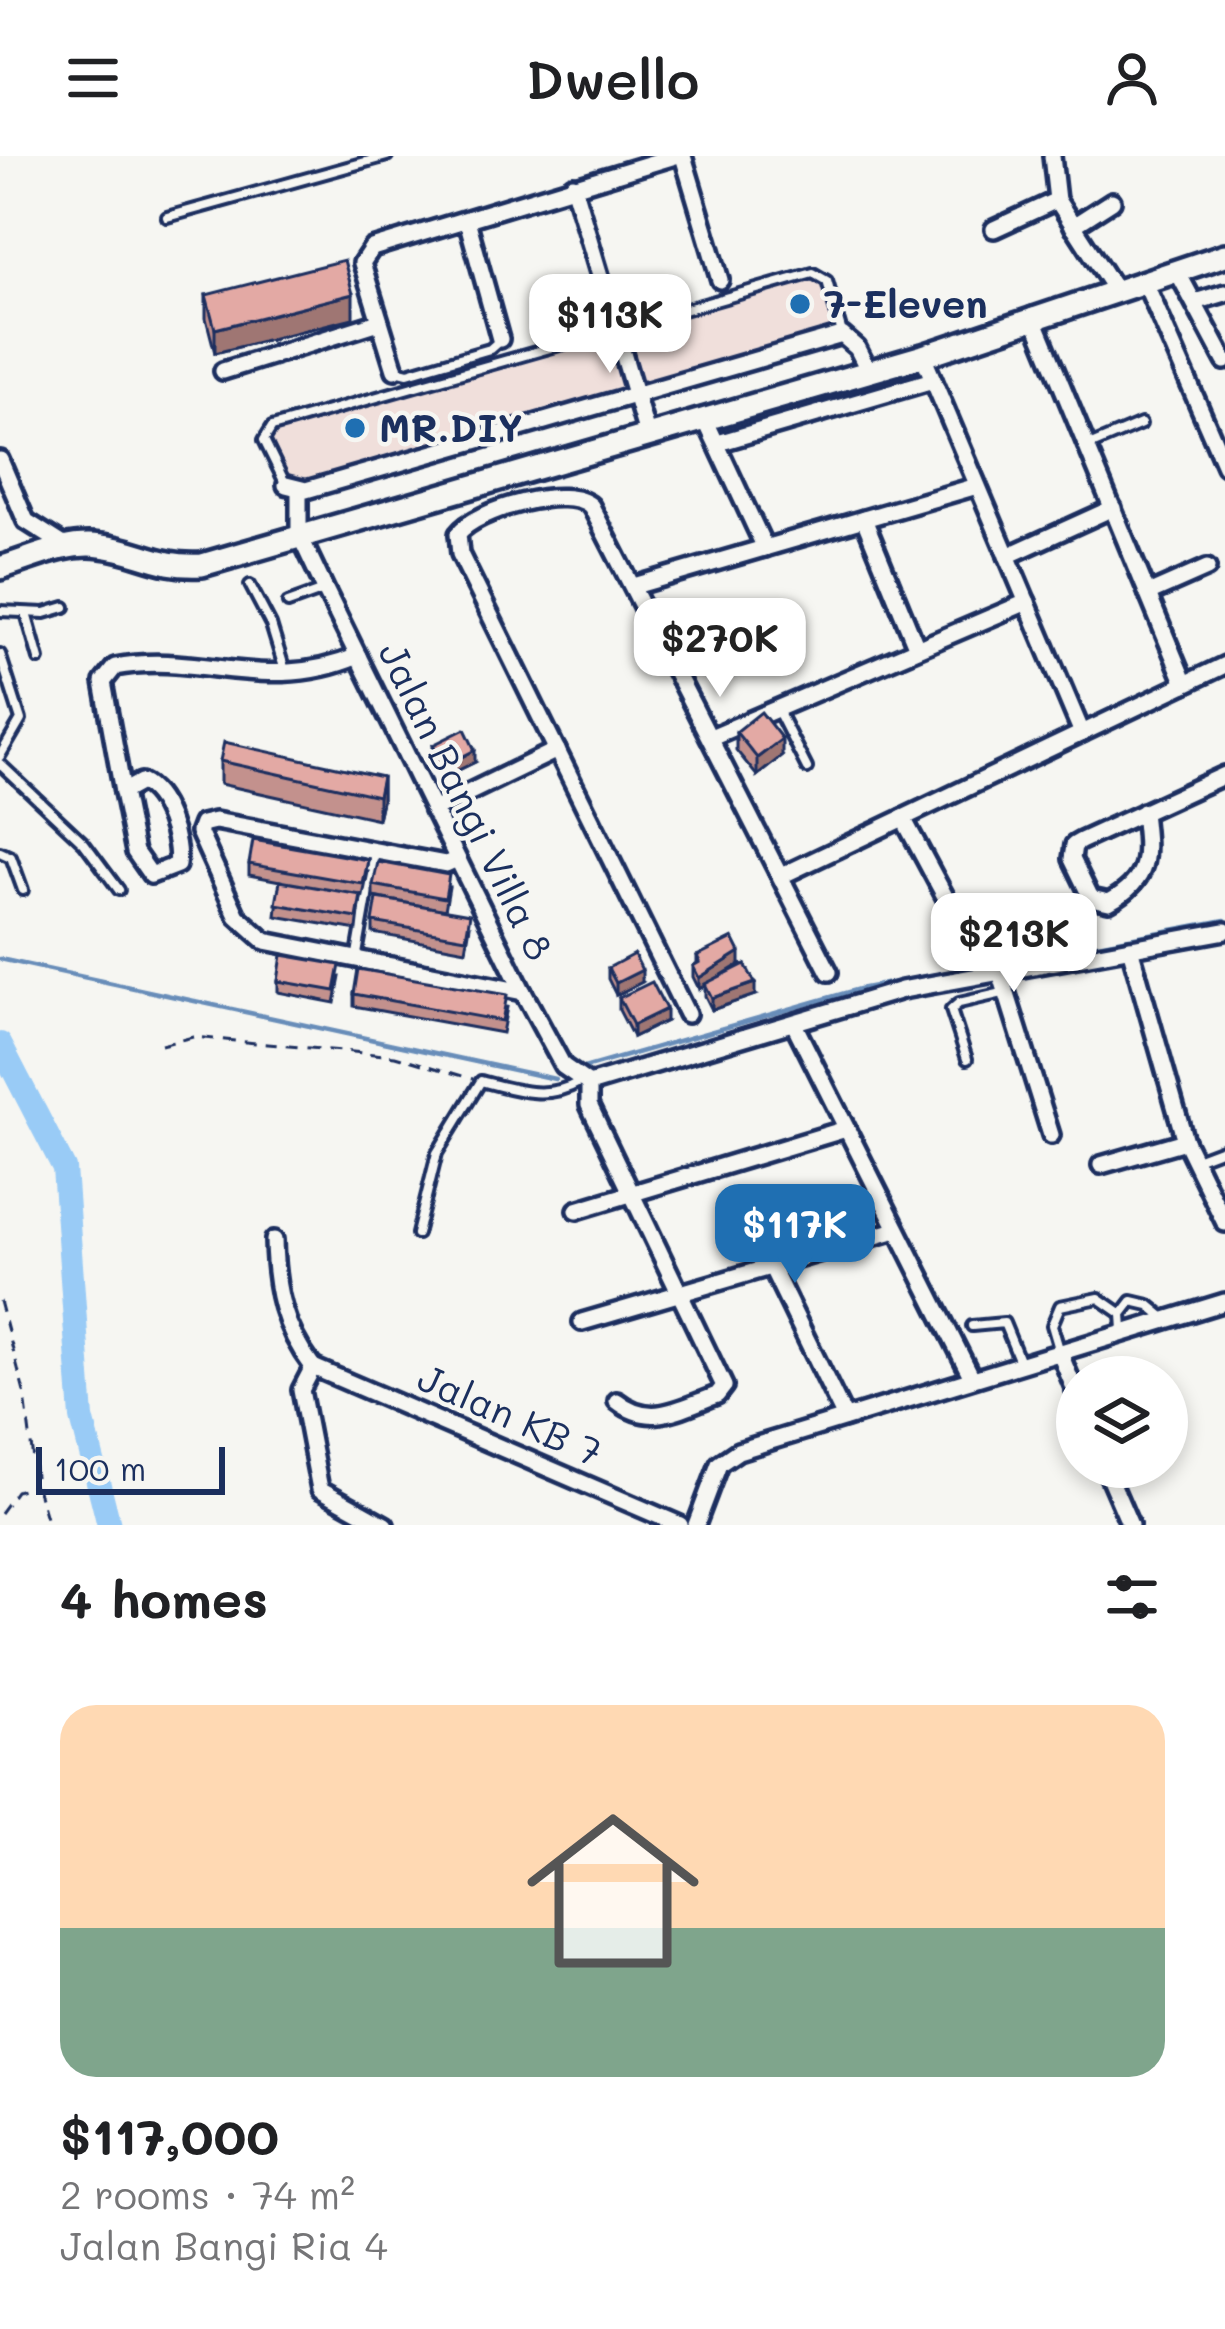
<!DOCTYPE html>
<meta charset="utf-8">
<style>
:root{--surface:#fff;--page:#f2f2f2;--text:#202124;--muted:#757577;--accent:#1f6fb2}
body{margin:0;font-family:Mali,sans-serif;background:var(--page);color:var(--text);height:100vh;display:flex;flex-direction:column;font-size:45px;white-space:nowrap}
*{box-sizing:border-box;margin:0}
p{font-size:39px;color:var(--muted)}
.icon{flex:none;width:66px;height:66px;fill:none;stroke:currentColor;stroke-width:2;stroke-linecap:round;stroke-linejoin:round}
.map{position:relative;height:1369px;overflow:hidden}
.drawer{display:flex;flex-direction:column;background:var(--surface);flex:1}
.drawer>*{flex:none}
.buttons{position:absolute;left:1056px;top:1200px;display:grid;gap:24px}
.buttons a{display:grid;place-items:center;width:132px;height:132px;border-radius:50%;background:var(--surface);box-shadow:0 6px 18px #0003;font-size:60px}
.scale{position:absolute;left:36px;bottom:30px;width:189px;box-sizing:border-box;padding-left:12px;border:6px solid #1b2f5e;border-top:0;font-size:33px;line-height:42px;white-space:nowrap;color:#1b2f5e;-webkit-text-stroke:9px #f6f6f2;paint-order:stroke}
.price{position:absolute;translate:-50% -102px;padding:0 27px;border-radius:24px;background:#fff;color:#222;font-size:39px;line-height:78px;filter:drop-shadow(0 3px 6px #0008)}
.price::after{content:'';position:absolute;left:50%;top:72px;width:36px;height:27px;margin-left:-18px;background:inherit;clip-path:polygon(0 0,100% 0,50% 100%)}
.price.current{background:var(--accent);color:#fff}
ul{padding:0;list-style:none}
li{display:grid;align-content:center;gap:24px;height:636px;padding:0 60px}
li span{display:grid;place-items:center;height:372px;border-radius:36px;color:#555}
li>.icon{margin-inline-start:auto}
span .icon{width:216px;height:216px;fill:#fffc;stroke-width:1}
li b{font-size:51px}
h2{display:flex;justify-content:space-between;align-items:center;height:144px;padding:0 60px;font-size:51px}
header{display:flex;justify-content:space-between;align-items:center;height:156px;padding:0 60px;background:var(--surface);font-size:54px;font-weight:600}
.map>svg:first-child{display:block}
.built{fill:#f0dfdb}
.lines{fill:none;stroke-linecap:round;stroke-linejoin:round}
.stream{stroke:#678db9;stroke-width:4.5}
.river{stroke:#99cbf6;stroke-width:24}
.lane-casing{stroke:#1b2f5e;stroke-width:16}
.street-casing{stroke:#1b2f5e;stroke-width:24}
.secondary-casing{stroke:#1b2f5e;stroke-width:30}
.path{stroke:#1b2f5e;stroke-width:3;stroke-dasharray:12 9;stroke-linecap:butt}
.lane{stroke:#f6f6f2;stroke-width:8}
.street{stroke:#f6f6f2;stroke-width:15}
.secondary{stroke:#f6f6f2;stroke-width:21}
.wall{fill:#c3918d;stroke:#1b2f5e;stroke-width:3}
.shaded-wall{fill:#9f7673;stroke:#1b2f5e;stroke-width:3}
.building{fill:#e3a9a4;stroke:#1b2f5e;stroke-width:3}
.poi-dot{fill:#1f6fb2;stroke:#f6f6f2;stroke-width:4.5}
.labels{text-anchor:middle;stroke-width:9;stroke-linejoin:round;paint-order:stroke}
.poi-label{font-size:39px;font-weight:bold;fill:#1b2f5e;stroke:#f6f6f2;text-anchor:start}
.street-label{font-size:39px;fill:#1b2f5e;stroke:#f6f6f2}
</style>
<header><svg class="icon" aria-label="menu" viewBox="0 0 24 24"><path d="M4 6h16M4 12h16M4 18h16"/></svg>Dwello<svg class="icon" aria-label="person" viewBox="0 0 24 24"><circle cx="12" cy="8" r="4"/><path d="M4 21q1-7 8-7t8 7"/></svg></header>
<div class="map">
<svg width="1225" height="1369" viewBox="0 0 1225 1369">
<rect width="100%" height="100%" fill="#f6f6f2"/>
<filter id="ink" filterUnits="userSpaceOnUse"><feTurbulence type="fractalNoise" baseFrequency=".00833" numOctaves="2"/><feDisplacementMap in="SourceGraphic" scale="24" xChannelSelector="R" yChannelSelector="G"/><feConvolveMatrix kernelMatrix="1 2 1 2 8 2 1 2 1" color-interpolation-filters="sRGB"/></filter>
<g filter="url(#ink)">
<!-- built -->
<polygon class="built" points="813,121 825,129 837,174 305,329 288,324 268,284 274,275"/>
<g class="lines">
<!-- stream -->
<g class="stream">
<polyline points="0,803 555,923"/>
<polyline points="577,914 859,833 1225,764"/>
</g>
<!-- river -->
<polyline class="river" points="0,888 64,1012 82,1262 109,1369"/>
<!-- lane casing -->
<g class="lane-casing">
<g id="lane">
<polyline points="167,61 387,0"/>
<polyline points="396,214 408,217 490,193 499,185"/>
<polyline points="1089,290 1141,268"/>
<polyline points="286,329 264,284 272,271 813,117 827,125 842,177"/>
<polyline points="250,429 271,469 286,518"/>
<polyline points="288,447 324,434"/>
<polyline points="0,455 45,457 65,451"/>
<polyline points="26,457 39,503"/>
<polyline points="0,498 21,564 0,600"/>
<polyline points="777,553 807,612"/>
<polyline points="0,608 84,687 119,734"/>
<polyline points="0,696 11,701 23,734"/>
<polyline points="356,804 375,696"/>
<polyline points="967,903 951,854 959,847 1007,836"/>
<polyline points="1196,1003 1225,992"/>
<path d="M417,1078L437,997L481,925C515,934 547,945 579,926"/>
<polyline points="972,1170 1004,1167 1020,1206"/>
<polyline points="1123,1174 1122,1158 1132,1145 1149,1149 1166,1163"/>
<polyline points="1059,1193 1052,1169 1060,1150 1099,1142 1122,1158"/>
</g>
</g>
<!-- street casing -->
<g class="street-casing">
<g id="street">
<polyline points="683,0 720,124"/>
<polyline points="1052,0 1057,44 1115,134"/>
<polyline points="573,29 647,278"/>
<polyline points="467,64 500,183"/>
<polyline points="1073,70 1112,45"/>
<polyline points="994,73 1057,44"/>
<polyline points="1176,113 1225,205"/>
<polyline points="1144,124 1225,310"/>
<polyline points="1195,146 1225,137"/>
<polyline points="1033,160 1185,528"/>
<polyline points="923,200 1082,577"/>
<polyline points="395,214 362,107 372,92 675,0"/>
<polyline points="223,215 379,166"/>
<polyline points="704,261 765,392"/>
<polyline points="718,287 933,224"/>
<polyline points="0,304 26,365 67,391"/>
<polyline points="286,329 306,334 842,179 857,192 869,216"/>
<polyline points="299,335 299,378 325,433 523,836 563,910 589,928"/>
<polyline points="864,363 916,490"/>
<polyline points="1007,400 1113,352"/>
<polyline points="634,430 977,330"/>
<polyline points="1148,438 1207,412"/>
<polyline points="711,581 1027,446"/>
<path d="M141,626C165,637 181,685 177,709L151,719L135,696L123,636Z"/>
<path d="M123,636L103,526L115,511C200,495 266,539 358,500"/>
<polyline points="433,654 557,594"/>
<path d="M1143,656C1148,700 1151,723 1109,746L1091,742L1072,703L1074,689L1081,685L1225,619"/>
<polyline points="903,662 971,789"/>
<polyline points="457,703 446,708 215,665 202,668 199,676 237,760 265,785 523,836"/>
<polyline points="781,720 1225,509"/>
<polyline points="1000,816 1051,979"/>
<path d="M687,858L460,398L458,378C476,353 568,328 591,350L829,816"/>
<polyline points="794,868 971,1220"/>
<polyline points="589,928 902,834 1225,775"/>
<path d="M589,928V949L724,1230L717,1239C680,1252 651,1272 617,1245"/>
<polyline points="1185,985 1225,1067"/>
<polyline points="1101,1009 1185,985 1130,792"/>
<polyline points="577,1054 846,973"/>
<path d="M274,1084C275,1133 283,1171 313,1211"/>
<polyline points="771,1110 845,1262"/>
<polyline points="582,1166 896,1074"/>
<polyline points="1059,1195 1077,1239"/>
<polyline points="313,1211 680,1369"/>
<polyline points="313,1211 301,1234 320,1333 385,1369"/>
<polyline points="1105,1311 1130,1369"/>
<polyline points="696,1369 719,1308 738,1295 1225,1146"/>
</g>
</g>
<!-- secondary casing -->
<g class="secondary-casing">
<path id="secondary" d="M0,412C33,402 66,385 101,390C139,394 159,412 202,409L923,200L1225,99"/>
</g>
<!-- path -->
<g class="path">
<polyline points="161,889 193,881 395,900 473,923"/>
<polyline points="0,1145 25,1240 36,1328 48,1369"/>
<polyline points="0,1357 16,1335 35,1329"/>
</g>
<!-- lane -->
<use href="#lane" class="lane"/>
<!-- street -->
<use href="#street" class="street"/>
<!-- secondary -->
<use href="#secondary" class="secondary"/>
</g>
<!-- wall -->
<g class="wall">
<polygon points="206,139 353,162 215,197 206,162"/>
<polygon points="736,576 782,600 757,620 736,594"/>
<polygon points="433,589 475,606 444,621 433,601"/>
<polygon points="220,605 382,621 382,645 378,663 220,628"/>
<polygon points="249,708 368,716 363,740 361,739 357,774 276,760 280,725 249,719"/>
<polygon points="373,729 449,731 445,754 373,741"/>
<polygon points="373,766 470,770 466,794 373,777"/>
<polygon points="697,800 740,808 713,824 755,839 712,854 705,840 705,829 699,833 693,821 693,810 697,807"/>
<polygon points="608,812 642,826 616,839 608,823"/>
<polygon points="340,821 335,847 278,836 278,825"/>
<polygon points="354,838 507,851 502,877 354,850"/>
<polygon points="619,842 666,865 633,881 619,854"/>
</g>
<!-- shaded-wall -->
<g class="shaded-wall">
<polygon points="353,138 353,162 215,197 215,173"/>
<polygon points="782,583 782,600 757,620 757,602"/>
<polygon points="475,594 475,606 444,621 444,610"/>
<polygon points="382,621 382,645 378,663 378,640"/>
<polygon points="740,796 740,808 699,833 699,822"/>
<polygon points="642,814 642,826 616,839 616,827"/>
<polygon points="755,827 755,839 712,854 712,842"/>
<polygon points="666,853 666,865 633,881 633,869"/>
</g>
<!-- building -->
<g class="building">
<polygon points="344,104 353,138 215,173 206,139"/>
<polygon points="761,556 782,583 757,602 736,576"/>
<polygon points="465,573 475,594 444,610 433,589"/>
<polygon points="224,586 382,621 378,640 220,605"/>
<polygon points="253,684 368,704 363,728 249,708"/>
<polygon points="378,706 449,719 445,742 373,729"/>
<polygon points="280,725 361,739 357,762 276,748"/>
<polygon points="377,742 470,758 466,782 373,766"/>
<polygon points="733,782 740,796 699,822 693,810 700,806 697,800"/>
<polygon points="634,798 642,814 616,827 608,812"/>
<polygon points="282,799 340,809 335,835 278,825"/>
<polygon points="745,808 755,827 712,842 705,828"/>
<polygon points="358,813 507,839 502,865 354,838"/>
<polygon points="652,826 666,853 633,869 619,842"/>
</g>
</g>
<!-- markers -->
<g class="poi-dot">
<circle cx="800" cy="148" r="12"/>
<circle cx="355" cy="272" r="12"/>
</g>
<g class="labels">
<!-- poi labels -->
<g class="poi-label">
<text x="824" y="162">7-Eleven</text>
<text x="379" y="286">MR.DIY</text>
</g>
<!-- street labels -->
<g class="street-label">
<text transform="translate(466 645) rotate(64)" y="14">Jalan Bangi Villa 8</text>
<text transform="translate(510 1259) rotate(24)" y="14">Jalan KB 7</text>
</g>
</g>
</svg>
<div class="buttons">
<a><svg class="icon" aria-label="layers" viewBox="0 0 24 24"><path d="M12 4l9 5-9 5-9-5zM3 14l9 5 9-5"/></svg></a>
</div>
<div class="scale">100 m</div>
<b class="price" style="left:610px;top:220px">$113K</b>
<b class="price" style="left:720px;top:544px">$270K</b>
<b class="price" style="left:1014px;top:839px">$213K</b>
<b class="price current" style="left:795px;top:1130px">$117K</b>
</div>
<section class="drawer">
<h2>4 homes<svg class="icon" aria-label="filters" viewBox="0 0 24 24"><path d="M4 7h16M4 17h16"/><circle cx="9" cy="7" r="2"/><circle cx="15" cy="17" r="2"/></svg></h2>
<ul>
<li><span style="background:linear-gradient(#ffd9b3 60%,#7fa58c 0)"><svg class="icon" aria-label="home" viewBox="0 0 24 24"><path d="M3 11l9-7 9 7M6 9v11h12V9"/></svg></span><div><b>$117,000</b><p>2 rooms · 74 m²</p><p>Jalan Bangi Ria 4</p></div></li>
</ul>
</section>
